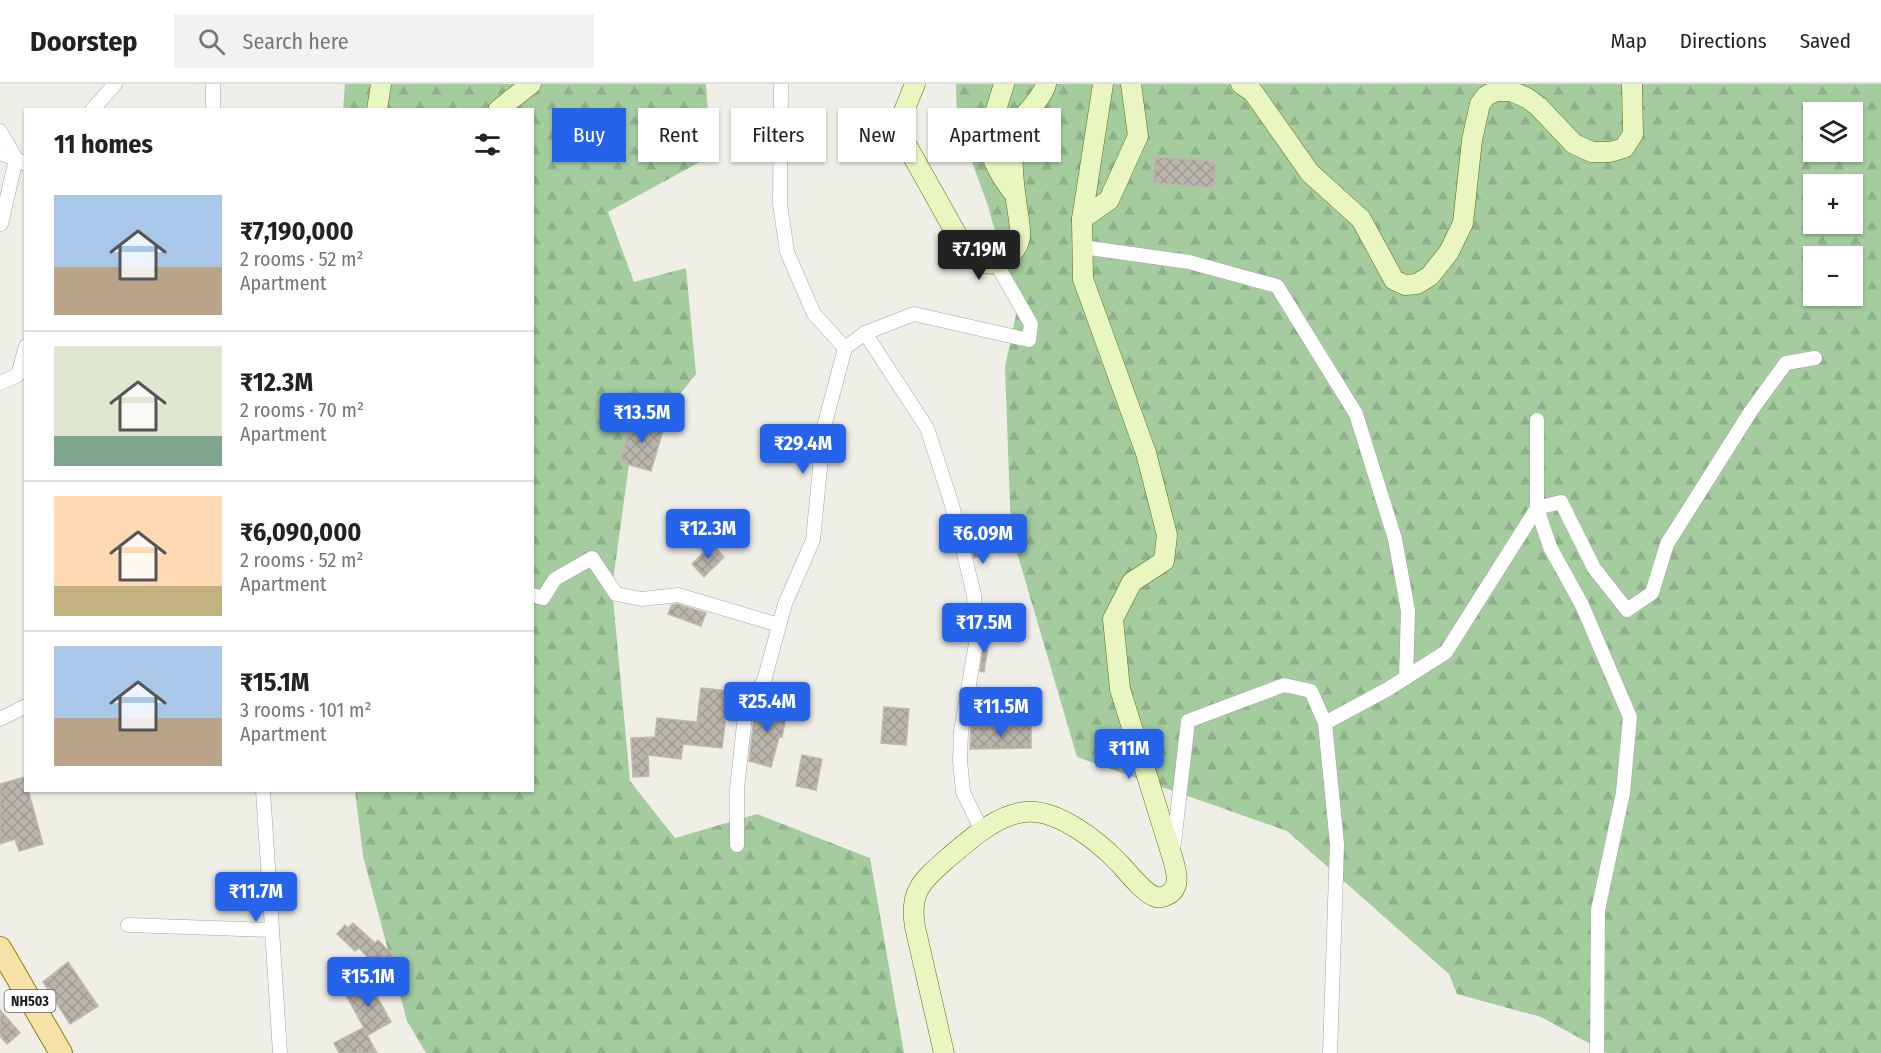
<!DOCTYPE html>
<meta charset="utf-8">
<style>
:root{--surface:#fff;--page:#f2f2f2;--text:#222;--muted:#767676;--line:#e0e0e0;--accent:#2563eb}
body{margin:0;font-family:"Fira Sans Condensed",sans-serif;background:var(--page);color:var(--text);height:100vh;display:flex;flex-direction:column;font-size:22px;white-space:nowrap}
*{box-sizing:border-box;margin:0}
p{font-size:20px;color:var(--muted)}
.icon{flex:none;width:33px;height:33px;fill:none;stroke:currentColor;stroke-width:2;stroke-linecap:round;stroke-linejoin:round}
.map{position:relative;flex:1;overflow:hidden}
.panel{position:absolute;left:24px;top:24px;width:510px;height:684px;display:flex;flex-direction:column;background:var(--surface);border-radius:0px;box-shadow:0 2px 4px #0004}
.panel>*{flex:none}
.top-card{position:absolute;left:552px;top:24px;width:570px;height:54px;display:flex;gap:12px}
.tools{position:absolute;left:1803px;top:18px;display:grid;gap:12px}
.tools a{display:grid;place-items:center;width:60px;height:60px;border-radius:0px;background:var(--surface);box-shadow:0 2px 4px #0004;font-size:30px}
.price{position:absolute;translate:-50% -51px;padding:0 14px;border-radius:6px;background:var(--accent);color:#fff;font-size:20px;line-height:39px;filter:drop-shadow(0 2px 3px #0008)}
.price::after{content:'';position:absolute;left:50%;top:36px;width:18px;height:14px;margin-left:-9px;background:inherit;clip-path:polygon(0 0,100% 0,50% 100%)}
.price.on{background:#222;color:#fff}
ul{padding:0;list-style:none}
li{display:flex;align-items:center;gap:18px;height:150px;padding:0 30px}
li+li{border-top:2px solid var(--line)}
li span{display:grid;place-items:center;flex:none;width:168px;height:120px;border-radius:0px;color:#555}
li>.icon{margin-inline-start:auto}
span .icon{width:72px;height:72px;fill:#fffc;stroke-width:1}
li b{font-size:26px}
h2{display:flex;justify-content:space-between;align-items:center;height:72px;padding:0 30px;font-size:26px}
.pill{padding:0 21px;border-radius:0px;background:var(--surface);box-shadow:0 2px 4px #0004;font-size:21px;line-height:54px}
.pill.on{background:var(--accent);color:#fff}
header{display:flex;align-items:center;gap:36px;box-sizing:border-box;height:84px;padding:0 30px;background:var(--surface);border-bottom:2px solid var(--line)}
header strong{font-size:28px}
nav{display:flex;gap:33px;margin-inline-start:auto;font-size:21px}
.search{width:420px;height:54px;background:var(--page);display:flex;align-items:center;gap:15px;box-sizing:border-box;padding:0 21px;border-radius:0px;color:var(--muted);font-size:22px}
.map>svg:first-child{display:block}
.forest{fill:url(#forest-firs);fill-rule:evenodd}
.building{fill:url(#building-cross-hatch);stroke:#c1b8aa;stroke-width:1.5}
.lines{fill:none;stroke-linecap:round;stroke-linejoin:round}
.street-casing{stroke:#a4a4a4;stroke-width:15}
.secondary-casing{stroke:#55720c;stroke-width:21}
.primary-casing{stroke:#927d0a;stroke-width:24}
.street{stroke:#fff;stroke-width:14}
.secondary{stroke:#e9f6bf;stroke-width:20}
.primary{stroke:#f6e2a6;stroke-width:22}
.labels{text-anchor:middle;stroke-width:5;stroke-linejoin:round;paint-order:stroke}
.shield{fill:#fff;stroke:#636363;stroke-width:1.5}
.shield-label{font-size:14px;font-weight:bold;fill:#202020}
</style>
<header>
<strong>Doorstep</strong>
<div class="search"><svg class="icon" aria-label="search" viewBox="0 0 24 24"><circle cx="10" cy="10" r="6"/><path d="M15 15l6 6"/></svg>Search here</div>
<nav><a>Map</a><a>Directions</a><a>Saved</a></nav>
</header>
<div class="map">
<svg width="1881" height="969" viewBox="0 0 1881 969">
<defs>
<pattern id="forest-firs" width="22" height="20" patternUnits="userSpaceOnUse" patternTransform="scale(1.5)"><rect width="22" height="20" fill="#a4cc9f"/><path d="M5 1l3.5 6h-7zM16 11l3.5 6h-7z" fill="#8daf89"/></pattern>
<pattern id="building-cross-hatch" width="8" height="8" patternUnits="userSpaceOnUse" patternTransform="scale(1.5)"><rect width="8" height="8" fill="#b9b5ad"/><path d="M0 0l8 8M0 8l8-8" fill="none" stroke="#9f9b95"/></pattern>
</defs>
<rect width="100%" height="100%" fill="#f0efe7"/>
<!-- forest -->
<g class="forest">
<polygon points="345,0 706,0 711,72 608,128 634,198 686,184 696,290 630,373 612,504 630,697 675,754 757,730 870,774 904,969 426,969 407,937 363,772 355,707 532,706 532,26 343,26"/>
<path d="M956,0H1881V969H1607L1541,933L1457,910L1449,890L1287,747L1077,673L1011,448L1005,283L1017,226L988,122L957,37ZM1814,28H1852V68H1814ZM1814,100H1852V140H1814ZM1814,172H1852V212H1814Z"/>
</g>
<!-- building -->
<g class="building">
<polygon points="1155,73 1216,77 1214,104 1153,99"/>
<polygon points="633,334 664,343 651,387 620,378"/>
<polygon points="975,439 980,473 974,474 966,441"/>
<polygon points="712,460 724,473 704,493 692,480"/>
<polygon points="677,520 706,529 701,542 668,530 672,521"/>
<polygon points="985,553 989,554 984,588 980,587"/>
<polygon points="701,604 729,607 722,664 683,660 681,675 648,671 649,692 633,693 631,654 655,653 657,634 697,638"/>
<polygon points="759,619 788,623 782,653 779,653 771,683 749,677 755,625"/>
<polygon points="884,623 909,625 906,661 881,659"/>
<polygon points="1031,642 1031,664 970,665 971,643"/>
<polygon points="802,671 822,675 816,706 796,702"/>
<polygon points="25,693 26,706 28,706 43,760 19,767 15,755 0,760 0,700"/>
<polygon points="353,839 375,859 378,856 395,874 381,887 359,864 355,867 337,850 345,841 348,844"/>
<polygon points="68,878 98,922 70,940 43,898"/>
<polygon points="369,898 391,938 368,951 346,911"/>
<polygon points="0,926 20,949 7,960 0,952"/>
<polygon points="363,944 377,969 339,969 334,959"/>
</g>
<g class="lines">
<!-- street casing -->
<g class="street-casing">
<g id="street">
<polyline points="213,0 213,26"/>
<polyline points="781,0 780,120 787,168 814,230 845,264"/>
<polyline points="92,26 115,0"/>
<polyline points="0,47 16,75 26,80"/>
<polyline points="0,69 16,75 1,140"/>
<polyline points="1082,163 1189,178 1277,202 1356,330 1395,455 1408,527 1406,594"/>
<polyline points="865,249 927,344 952,421 974,511 976,559 961,648 960,676 963,708 982,747"/>
<polyline points="0,299 18,291 26,262"/>
<polyline points="1537,336 1537,424 1550,463 1582,521 1630,633 1623,709 1598,826 1597,969"/>
<polyline points="532,511 543,514 555,495 592,474 616,510 642,515 678,511 779,541"/>
<polyline points="0,635 26,622"/>
<polyline points="1325,639 1388,605 1446,568 1537,424 1561,418 1594,484 1627,526 1652,509 1667,460 1751,327 1786,279 1815,274"/>
<polyline points="263,706 280,969"/>
<polyline points="737,761 737,705 746,622 764,597 785,520 813,456 824,343 845,264 865,249 914,230 1029,256 1031,240 996,179"/>
<polyline points="1173,767 1188,637 1284,601 1311,607 1325,639 1337,760 1330,969"/>
<polyline points="128,841 272,846"/>
</g>
</g>
<!-- secondary casing -->
<g class="secondary-casing">
<g id="secondary">
<path d="M915,0L897,44L967,169C976,177 984,182 996,179C1008,176 1018,165 1020,153C1021,141 1017,127 1016,115C1013,95 1011,71 1014,50C1016,33 1040,21 1046,0"/>
<path d="M1004,0C988,53 979,64 1015,111"/>
<polyline points="1241,0 1253,8 1310,89 1361,135 1394,196 1405,201 1417,200 1430,192 1449,168 1463,139 1472,56 1480,20 1486,12 1496,7 1511,7 1527,14 1538,22 1574,60 1592,68 1610,68 1624,64 1633,50 1632,0"/>
<polyline points="377,26 381,0"/>
<polyline points="498,26 531,0"/>
<polyline points="1082,135 1109,116 1138,52 1131,0"/>
<path d="M944,969L915,843C909,807 922,797 948,774C969,756 996,731 1025,728C1057,724 1099,758 1119,779C1128,788 1144,810 1156,813C1160,814 1162,813 1165,812C1183,805 1176,786 1172,772L1120,605L1113,535L1132,498L1164,477L1167,451L1146,369L1083,195L1082,135L1103,0"/>
</g>
</g>
<!-- primary casing -->
<g class="primary-casing">
<polyline id="primary" points="0,864 61,969"/>
</g>
<!-- street -->
<use href="#street" class="street"/>
<!-- secondary -->
<use href="#secondary" class="secondary"/>
<!-- primary -->
<use href="#primary" class="primary"/>
</g>
<g class="labels">
<!-- shield labels -->
<rect class="shield" x="4.5" y="906" width="51" height="22" rx="4.5"/>
<g class="shield-label">
<text x="30" y="922">NH503</text>
</g>
</g>
</svg>
<div class="tools">
<a><svg class="icon" aria-label="layers" viewBox="0 0 24 24"><path d="M12 4l9 5-9 5-9-5zM3 14l9 5 9-5"/></svg></a>
<a>+</a>
<a>−</a>
</div>
<b class="price on" style="left:979px;top:197px">₹7.19M</b>
<b class="price" style="left:642px;top:360px">₹13.5M</b>
<b class="price" style="left:803px;top:391px">₹29.4M</b>
<b class="price" style="left:708px;top:476px">₹12.3M</b>
<b class="price" style="left:983px;top:481px">₹6.09M</b>
<b class="price" style="left:984px;top:570px">₹17.5M</b>
<b class="price" style="left:767px;top:649px">₹25.4M</b>
<b class="price" style="left:1001px;top:654px">₹11.5M</b>
<b class="price" style="left:1129px;top:696px">₹11M</b>
<b class="price" style="left:256px;top:839px">₹11.7M</b>
<b class="price" style="left:368px;top:924px">₹15.1M</b>
<div class="top-card">
<a class="pill on">Buy</a>
<a class="pill">Rent</a>
<a class="pill">Filters</a>
<a class="pill">New</a>
<a class="pill">Apartment</a>
</div>
<section class="panel">
<h2>11 homes<svg class="icon" aria-label="filters" viewBox="0 0 24 24"><path d="M4 7h16M4 17h16"/><circle cx="9" cy="7" r="2"/><circle cx="15" cy="17" r="2"/></svg></h2>
<ul>
<li><span style="background:linear-gradient(#a9c7e8 60%,#b9a48a 0)"><svg class="icon" aria-label="home" viewBox="0 0 24 24"><path d="M3 11l9-7 9 7M6 9v11h12V9"/></svg></span><div><b>₹7,190,000</b><p>2 rooms · 52 m²</p><p>Apartment</p></div></li>
<li><span style="background:linear-gradient(#dfe7d0 75%,#7fa58c 0)"><svg class="icon" aria-label="home" viewBox="0 0 24 24"><path d="M3 11l9-7 9 7M6 9v11h12V9"/></svg></span><div><b>₹12.3M</b><p>2 rooms · 70 m²</p><p>Apartment</p></div></li>
<li><span style="background:linear-gradient(#ffd9b3 75%,#c2b280 0)"><svg class="icon" aria-label="home" viewBox="0 0 24 24"><path d="M3 11l9-7 9 7M6 9v11h12V9"/></svg></span><div><b>₹6,090,000</b><p>2 rooms · 52 m²</p><p>Apartment</p></div></li>
<li><span style="background:linear-gradient(#a9c7e8 60%,#b9a48a 0)"><svg class="icon" aria-label="home" viewBox="0 0 24 24"><path d="M3 11l9-7 9 7M6 9v11h12V9"/></svg></span><div><b>₹15.1M</b><p>3 rooms · 101 m²</p><p>Apartment</p></div></li>
</ul>
</section>
</div>
